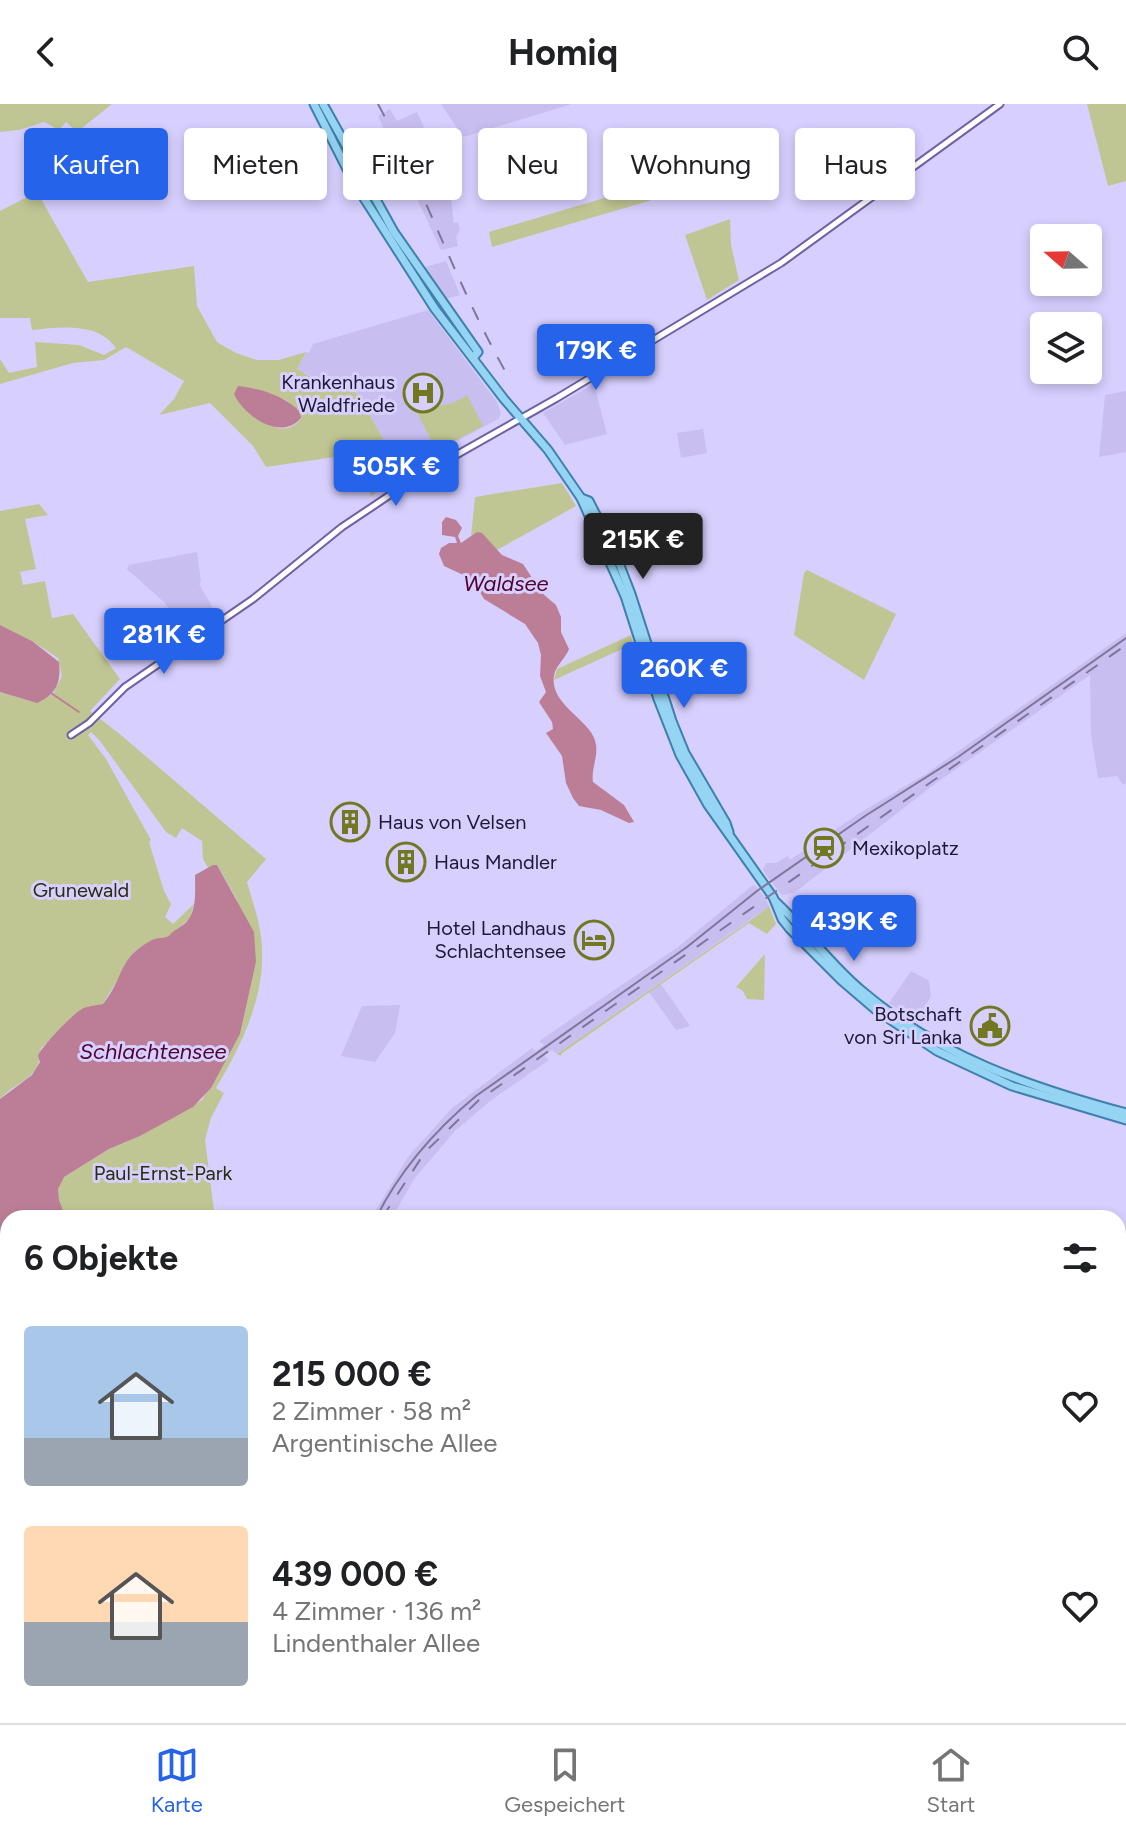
<!DOCTYPE html>
<html lang="de">
<meta charset="utf-8">
<style>
:root{--surface:#fff;--page:#f2f2f2;--text:#202124;--muted:#757577;--line:#e0e0e0;--accent:#2563eb}
body{margin:0;font-family:Figtree,sans-serif;background:var(--page);color:var(--text);height:100vh;display:flex;flex-direction:column;font-size:30px;white-space:nowrap}
*{box-sizing:border-box;margin:0}
p{font-size:26px;color:var(--muted)}
.icon{flex:none;width:44px;height:44px;fill:none;stroke:currentColor;stroke-width:2;stroke-linecap:round;stroke-linejoin:round}
.map{position:relative;flex:1;overflow:hidden}
.drawer{position:absolute;left:0px;top:1106px;width:1126px;height:514px;display:flex;flex-direction:column;background:var(--surface);border-radius:24px 24px 0 0;box-shadow:0 4px 12px #0003}
.drawer>*{flex:none}
.guide{position:absolute;left:24px;top:24px;width:1078px;height:72px;display:flex;gap:16px}
.needle{width:52px;rotate:290deg}
.controls{position:absolute;left:1030px;top:120px;display:grid;gap:16px}
.controls a{display:grid;place-items:center;width:72px;height:72px;border-radius:8px;background:var(--surface);box-shadow:0 4px 12px #0003;font-size:40px}
.price{position:absolute;translate:-50% -68px;padding:0 18px;border-radius:8px;background:var(--accent);color:#fff;font-size:26px;line-height:52px;filter:drop-shadow(0 2px 4px #0008)}
.price::after{content:'';position:absolute;left:50%;top:48px;width:24px;height:18px;margin-left:-12px;background:inherit;clip-path:polygon(0 0,100% 0,50% 100%)}
.price.selected{background:#222;color:#fff}
ul{padding:0;list-style:none}
li{display:flex;align-items:center;gap:24px;height:200px;padding:0 24px}
li span{display:grid;place-items:center;flex:none;width:224px;height:160px;border-radius:8px;color:#555}
li>.icon{margin-inline-start:auto}
span .icon{width:96px;height:96px;fill:#fffc;stroke-width:1}
li b{font-size:34px}
h2{display:flex;justify-content:space-between;align-items:center;height:96px;padding:0 24px;font-size:34px}
.tag{padding:0 28px;border-radius:8px;background:var(--surface);box-shadow:0 4px 12px #0003;font-size:28px;line-height:72px}
.tag.selected{background:var(--accent);color:#fff}
header{display:flex;justify-content:space-between;align-items:center;height:104px;padding:0 24px;background:var(--surface);font-size:36px;font-weight:700}
.tab-bar{display:flex;justify-content:space-around;align-items:center;height:112px;border-top:2px solid var(--line);background:var(--surface);font-size:22px;color:var(--muted)}
.tab-bar a{display:grid;justify-items:center;gap:4px}
.tab-bar .selected{color:var(--accent)}
.map>svg:first-child{display:block}
.built{fill:#c8bef0}
.green{fill:#c0c693;fill-rule:evenodd}
.water{fill:#bc7e97}
.lines{fill:none;stroke-linecap:round;stroke-linejoin:round}
.stream{stroke:#bc7e97;stroke-width:2}
.minor-casing{stroke:#705fa5;stroke-width:9}
.major-casing{stroke:#3f80ac;stroke-width:11}
.minor{stroke:#fff;stroke-width:5}
.major{stroke:#96d4f4;stroke-width:7}
.tram{stroke:#7e769c;stroke-width:2}
.rail{stroke:#7e769c;stroke-width:2;stroke-dasharray:14 14;stroke-linecap:butt}
.labels{text-anchor:middle;stroke-width:6;stroke-linejoin:round;paint-order:stroke}
.poi-label{font-size:20px;fill:#1f1835;stroke:#d7cffe;text-anchor:end}
.park-label{font-size:20px;fill:#2a2c10;stroke:#d7cffe}
.water-label{font-size:22px;font-style:italic;fill:#51032f;stroke:#d7cffe}
</style>
<header><svg class="icon" aria-label="back" viewBox="0 0 24 24"><path d="M15 5l-7 7 7 7"/></svg>Homiq<svg class="icon" aria-label="search" viewBox="0 0 24 24"><circle cx="10" cy="10" r="6"/><path d="M15 15l6 6"/></svg></header>
<div class="map">
<svg width="1126" height="1619" viewBox="0 0 1126 1619">
<rect width="100%" height="100%" fill="#d7cffe"/>
<!-- built -->
<g class="built">
<polygon points="441,0 572,0 463,33"/>
<polygon points="390,5 397,17 417,8 424,23 421,25 450,88 454,119 458,118 460,126 456,133 458,142 441,146 378,12"/>
<polygon points="446,157 460,191 446,195 422,164"/>
<polygon points="428,206 497,298 501,310 498,315 405,365 399,364 360,293 352,285 337,277 317,275 297,265 306,248 309,249 313,240"/>
<polygon points="594,280 607,330 565,341 543,309"/>
<polygon points="1126,287 1126,348 1099,353 1105,291"/>
<polygon points="703,325 707,349 681,354 677,329"/>
<polygon points="197,448 201,478 199,480 216,510 188,528 164,498 127,465 129,461"/>
<polygon points="1126,529 1126,679 1123,681 1117,672 1098,674 1091,631 1090,571 936,679 794,789 782,791 769,775 763,766 766,759 776,759 788,752 790,756 863,707 926,670"/>
<polygon points="753,781 758,784 768,799 767,804 557,950 552,946 544,951 549,956 490,997 455,1027 414,1075 392,1114 371,1114 408,1053 452,1004 532,944 536,947 544,941 539,937 678,843"/>
<polygon points="911,867 929,877 931,892 916,917 889,899"/>
<polygon points="661,880 690,922 676,926 649,888"/>
<polygon points="400,901 395,929 375,958 341,952 362,902"/>
</g>
<!-- green -->
<g class="green">
<polygon points="0,0 112,0 77,28 66,18 59,26 44,18 19,26 0,28"/>
<polygon points="1087,0 1126,0 1126,77 1108,82"/>
<polygon points="665,76 669,91 492,143 489,128"/>
<path d="M37,88L88,178L194,162L197,202L217,238L236,249L257,256H279L306,248L297,265C303,268 310,273 316,275C338,279 342,275 360,293L399,364L409,366L371,392L362,349L266,363L253,342L210,299L159,311L174,295L184,277L126,243L104,256L73,259L0,280V255L9,269L37,263L35,238L79,241L104,251L116,244C98,218 60,223 32,226L30,214H0V107ZM252,284L286,296L301,315C285,333 269,322 253,310Z"/>
<polygon points="730,115 731,141 739,176 707,196 685,131"/>
<path d="M467,291L483,322L436,347L416,306C438,297 444,307 467,291Z"/>
<polygon points="562,379 576,402 497,446 477,428 471,433 475,393"/>
<path d="M39,400L48,411L25,415L36,465L20,468L23,481L45,477L52,514L73,510L120,575L90,607L121,631L266,755L247,778C252,796 259,815 261,833C268,887 243,939 216,984L224,989L211,1014L205,1036L215,1114H66L59,1096L58,1084L64,1073L109,1045L140,1032L202,996L240,930L256,858L236,794L217,761L208,764L203,755L202,737L182,724L176,734L166,728L100,637L91,628L88,631L106,655L151,736L149,738L164,787L171,800L165,813L173,820L194,800L190,814L170,832L163,836L156,835L135,847L103,900L73,912L63,924L41,944C40,977 18,975 0,995V588L30,597L53,590L62,572L58,554L32,537L0,521V407Z"/>
<polygon points="807,466 896,510 864,576 794,531 804,469"/>
<polygon points="631,531 633,540 554,576 557,565"/>
<polygon points="768,800 776,820 767,830 749,819 561,950 561,952 557,950 748,818 767,804"/>
<polygon points="765,850 764,896 747,895 743,887 736,883"/>
<polygon points="0,1184 8,1205 8,1612 130,1612 126,1619 0,1619"/>
<polygon points="211,1612 306,1612 306,1619 209,1619"/>
</g>
<!-- water -->
<g class="water">
<path d="M238,282C259,284 285,292 300,308L301,314C281,338 244,312 234,290Z"/>
<path d="M446,413L456,416L462,424L458,432L461,439L477,428L482,429L502,451L523,460L542,489L556,501L561,513V528L569,545C566,554 555,562 554,572C549,602 594,617 596,641C598,653 591,665 593,678L624,701L634,718L629,719L601,706L579,702L573,694L566,679L562,652L546,629L553,625L552,618L539,598L546,588L540,572L541,551L538,539L525,520L484,495L472,475L444,462L439,450L441,444L449,439H457L455,433L442,431V418Z"/>
<path d="M0,521L32,537L59,558C61,578 57,590 37,599L0,588Z"/>
<path d="M213,761H217L254,828L256,858L240,930L211,984L193,1003L140,1032L109,1045L64,1073L58,1085L59,1096L66,1114H8V1205L0,1184V995L32,971L40,958L38,952C40,944 75,907 84,904C89,902 98,901 103,900C124,875 117,854 152,836C159,833 162,835 169,832C174,825 183,823 188,816C197,805 195,784 195,771Z"/>
</g>
<g class="lines">
<!-- stream -->
<polyline class="stream" points="51,589 79,608"/>
<!-- minor casing -->
<g class="minor-casing">
<polyline id="minor" points="71,631 89,619 125,583 253,495 342,423 372,403 412,376 557,294 781,159 1000,0"/>
</g>
<!-- major casing -->
<g class="major-casing">
<g id="major">
<polyline points="314,0 353,77 435,205 504,295 548,346 581,394 625,492 658,595 680,651 708,701 773,793 782,815 790,825 841,876 876,906 937,947 1012,982 1126,1016"/>
<polyline points="323,0 394,128 478,248 473,254"/>
<polyline points="581,394 589,397 614,446 631,490 672,617 685,649 726,719 729,728"/>
<path d="M776,798C806,826 830,860 861,886C938,952 1030,983 1126,1009"/>
<polyline points="1118,1322 1126,1317"/>
<polyline points="748,1619 754,1612"/>
</g>
</g>
<!-- minor -->
<use href="#minor" class="minor"/>
<!-- major -->
<use href="#major" class="major"/>
<!-- tram -->
<g class="tram">
<path d="M376,1114C400,1066 434,1027 476,992L687,843L757,787L865,712L958,653L1126,534"/>
<polyline points="329,1619 329,1612"/>
</g>
<!-- rail -->
<g class="rail">
<path d="M378,0C426,89 458,185 508,272"/>
<polyline points="382,1114 425,1048 479,996 1126,541"/>
<polyline points="332,1619 332,1612"/>
</g>
</g>
<!-- icons -->
<defs>
<g id="hospital-ring" transform="scale(2)"><circle r="9.5" fill="#d7cffe" stroke="#727822" stroke-width="1.5"/><path d="M-5-5h3v3.5h4V-5h3V5h-3V1.5h-4V5h-3Z" fill="#727822"/></g>
<g id="building-ring" transform="scale(2)"><circle r="9.5" fill="#d7cffe" stroke="#727822" stroke-width="1.5"/><path d="M-4-6H4V6H1V3H-1V6H-4ZM-2.5-4.3h1.7v1.8h-1.7ZM.8-4.3h1.7v1.8H.8ZM-2.5-1h1.7V.8h-1.7ZM.8-1h1.7V.8H.8Z" fill="#727822"/></g>
<g id="station-ring" transform="scale(2)"><circle r="9.5" fill="#d7cffe" stroke="#727822" stroke-width="1.5"/><path d="M-3-6H3Q5-6 5-4V2Q5 4 3 4L4.5 6H3L1.5 4h-3L-3 6H-4.5L-3 4Q-5 4-5 2V-4Q-5-6-3-6ZM-3.5-4v3h7v-3ZM-3.5 1v1.5H-2V1ZM2 1v1.5H3.5V1Z" fill="#727822"/></g>
<g id="hotel-ring" transform="scale(2)"><circle r="9.5" fill="#d7cffe" stroke="#727822" stroke-width="1.5"/><path d="M-6-4.5h1.5V1H6V5H4.5V3h-9V5H-6ZM-4 0a1.8 1.8 0 1 1 3.6 0ZM.5 0V-2.5h3Q6-2.5 6 0Z" fill="#727822"/></g>
<g id="civic-ring" transform="scale(2)"><circle r="9.5" fill="#d7cffe" stroke="#727822" stroke-width="1.5"/><path d="M-.6-6.5H3V-4.5H.6V-3L4-1V1h2V6H-6V1h2V-1L-.6-3ZM-1.2 2.5V6h2.4V2.5Z" fill="#727822"/></g>
</defs>
<g fill-rule="evenodd">
<use href="#hospital-ring" x="423" y="289"/>
<use href="#building-ring" x="350" y="718"/>
<use href="#station-ring" x="824" y="744"/>
<use href="#building-ring" x="406" y="758"/>
<use href="#hotel-ring" x="594" y="836"/>
<use href="#civic-ring" x="990" y="922"/>
</g>
<g class="labels">
<!-- poi labels -->
<g class="poi-label">
<text x="395" y="285">Krankenhaus<tspan x="395" dy="23">Waldfriede</tspan></text>
<text x="378" y="725" text-anchor="start">Haus von Velsen</text>
<text x="852" y="751" text-anchor="start">Mexikoplatz</text>
<text x="434" y="765" text-anchor="start">Haus Mandler</text>
<text x="566" y="831">Hotel Landhaus<tspan x="566" dy="23">Schlachtensee</tspan></text>
<text x="962" y="917">Botschaft<tspan x="962" dy="23">von Sri Lanka</tspan></text>
</g>
<!-- park labels -->
<g class="park-label">
<text x="81" y="793">Grunewald</text>
<text x="163" y="1076">Paul-Ernst-Park</text>
</g>
<!-- water labels -->
<g class="water-label">
<text x="506" y="487">Waldsee</text>
<text x="153" y="955">Schlachtensee</text>
</g>
</g>
</svg>
<div class="controls">
<a><svg class="needle" viewBox="-14 -14 28 28"><path d="M0-13l5 13h-10z" fill="#e53935"/><path d="M0 13l5-13h-10z" fill="#757577"/></svg></a>
<a><svg class="icon" aria-label="layers" viewBox="0 0 24 24"><path d="M12 4l9 5-9 5-9-5zM3 14l9 5 9-5"/></svg></a>
</div>
<b class="price" style="left:596px;top:288px">179K €</b>
<b class="price" style="left:396px;top:404px">505K €</b>
<b class="price selected" style="left:643px;top:477px">215K €</b>
<b class="price" style="left:164px;top:572px">281K €</b>
<b class="price" style="left:684px;top:606px">260K €</b>
<b class="price" style="left:854px;top:859px">439K €</b>
<div class="guide">
<a class="tag selected">Kaufen</a>
<a class="tag">Mieten</a>
<a class="tag">Filter</a>
<a class="tag">Neu</a>
<a class="tag">Wohnung</a>
<a class="tag">Haus</a>
</div>
<section class="drawer">
<h2>6 Objekte<svg class="icon" aria-label="filters" viewBox="0 0 24 24"><path d="M4 7h16M4 17h16"/><circle cx="9" cy="7" r="2"/><circle cx="15" cy="17" r="2"/></svg></h2>
<ul>
<li><span style="background:linear-gradient(#a9c7e8 70%,#9aa5b1 0)"><svg class="icon" aria-label="home" viewBox="0 0 24 24"><path d="M3 11l9-7 9 7M6 9v11h12V9"/></svg></span><div><b>215 000 €</b><p>2 Zimmer · 58 m²</p><p>Argentinische Allee</p></div><svg class="icon" aria-label="heart" viewBox="0 0 24 24"><path d="M12 20l-8-8c-3-5 5-10 8-4 3-6 11-1 8 4z"/></svg></li>
<li><span style="background:linear-gradient(#ffd9b3 60%,#9aa5b1 0)"><svg class="icon" aria-label="home" viewBox="0 0 24 24"><path d="M3 11l9-7 9 7M6 9v11h12V9"/></svg></span><div><b>439 000 €</b><p>4 Zimmer · 136 m²</p><p>Lindenthaler Allee</p></div><svg class="icon" aria-label="heart" viewBox="0 0 24 24"><path d="M12 20l-8-8c-3-5 5-10 8-4 3-6 11-1 8 4z"/></svg></li>
</ul>
</section>
</div>
<nav class="tab-bar">
<a class="selected"><svg class="icon" aria-label="map" viewBox="0 0 24 24"><path d="M3 6l6-2 6 2 6-2v14l-6 2-6-2-6 2zM9 4v14M15 6v14"/></svg>Karte</a>
<a><svg class="icon" aria-label="saved" viewBox="0 0 24 24"><path d="M7 4h10v16l-5-4-5 4z"/></svg>Gespeichert</a>
<a><svg class="icon" aria-label="home" viewBox="0 0 24 24"><path d="M3 11l9-7 9 7M6 9v11h12V9"/></svg>Start</a>
</nav>
